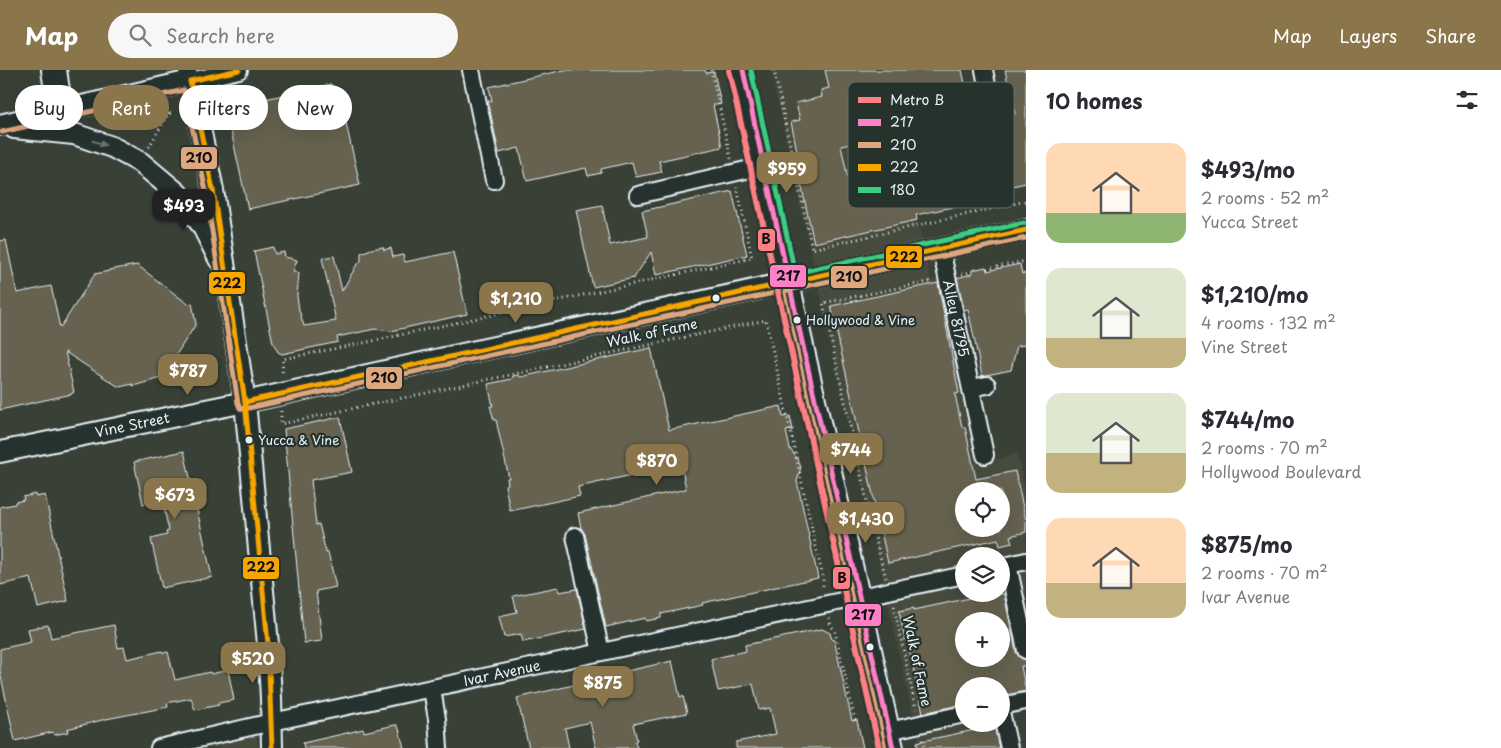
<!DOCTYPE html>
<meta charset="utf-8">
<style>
:root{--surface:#fff;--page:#f7f7f7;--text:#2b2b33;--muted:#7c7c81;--accent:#8a764a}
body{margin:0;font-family:"Playpen Sans",sans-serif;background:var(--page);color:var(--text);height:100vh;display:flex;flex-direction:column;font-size:19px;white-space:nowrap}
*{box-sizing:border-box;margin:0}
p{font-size:16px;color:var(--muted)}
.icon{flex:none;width:28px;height:28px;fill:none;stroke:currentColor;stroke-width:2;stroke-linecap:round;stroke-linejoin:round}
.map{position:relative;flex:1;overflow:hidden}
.sheet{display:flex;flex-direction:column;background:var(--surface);width:475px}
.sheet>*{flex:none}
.banner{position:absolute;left:15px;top:15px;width:475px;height:45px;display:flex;gap:10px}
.tools{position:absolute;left:955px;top:412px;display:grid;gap:10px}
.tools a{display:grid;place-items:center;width:55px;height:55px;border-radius:50%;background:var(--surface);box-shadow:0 5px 20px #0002;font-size:25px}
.price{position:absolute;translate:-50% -42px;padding:0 11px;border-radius:10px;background:var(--accent);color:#fff;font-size:16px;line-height:32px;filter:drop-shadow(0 1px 2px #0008)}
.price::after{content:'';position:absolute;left:50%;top:30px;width:15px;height:11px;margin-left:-8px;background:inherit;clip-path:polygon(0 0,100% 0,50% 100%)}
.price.on{background:#222;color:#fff}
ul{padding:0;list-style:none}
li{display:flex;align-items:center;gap:15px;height:125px;padding:0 20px}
li span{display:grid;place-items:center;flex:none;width:140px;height:100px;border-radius:15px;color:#555}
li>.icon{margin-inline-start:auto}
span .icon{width:60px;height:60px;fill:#fffc;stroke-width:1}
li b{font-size:21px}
h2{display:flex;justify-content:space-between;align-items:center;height:60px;padding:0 20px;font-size:21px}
.pill{padding:0 18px;border-radius:22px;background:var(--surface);box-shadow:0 5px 20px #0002;font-size:18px;line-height:45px}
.pill.on{background:var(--accent);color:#fff}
header{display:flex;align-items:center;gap:30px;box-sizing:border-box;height:70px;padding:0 25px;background:var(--accent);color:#fff}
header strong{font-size:24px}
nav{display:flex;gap:28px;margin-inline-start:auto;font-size:18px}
.search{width:350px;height:45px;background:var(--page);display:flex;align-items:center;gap:12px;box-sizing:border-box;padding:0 18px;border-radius:28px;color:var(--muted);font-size:19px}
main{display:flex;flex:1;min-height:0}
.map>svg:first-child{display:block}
.built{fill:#464b3e;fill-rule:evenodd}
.building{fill:#66624f;stroke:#e8f1f8;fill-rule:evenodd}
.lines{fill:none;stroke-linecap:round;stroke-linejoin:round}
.minor-casing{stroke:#e8f1f8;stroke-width:20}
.major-casing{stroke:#e8f1f8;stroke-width:24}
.highway-casing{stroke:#e8f1f8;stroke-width:28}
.path{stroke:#e8f1f8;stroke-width:3;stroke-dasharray:1 4;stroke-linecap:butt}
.minor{stroke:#26332d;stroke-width:16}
.major{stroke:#26332d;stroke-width:20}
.highway{stroke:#26332d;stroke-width:24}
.bus-1-casing{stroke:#26332d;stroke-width:9}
.bus-2-casing{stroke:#26332d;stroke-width:9}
.bus-3-casing{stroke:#26332d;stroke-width:9}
.bus-4-casing{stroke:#26332d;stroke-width:9}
.bus-1{stroke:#ff80c5;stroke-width:5}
.bus-2{stroke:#dfa77e;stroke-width:5}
.bus-3{stroke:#f7a600;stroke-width:5}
.bus-4{stroke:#3ace82;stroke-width:5}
.metro-1-casing{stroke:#26332d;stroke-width:10}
.metro-1{stroke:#ff8084;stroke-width:6}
.oneway{fill:#6a7674}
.bus-dot{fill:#e8f1f8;stroke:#26332d;stroke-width:2}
.labels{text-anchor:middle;stroke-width:4.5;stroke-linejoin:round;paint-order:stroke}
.bus-label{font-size:13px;fill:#e8f1f8;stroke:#26332d;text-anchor:start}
.street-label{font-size:14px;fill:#e8f1f8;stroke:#26332d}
.key{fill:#26332d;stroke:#606c6a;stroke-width:1}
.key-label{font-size:14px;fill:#e8f1f8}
.line-badge{stroke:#26332d;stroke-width:2}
.pale-badge-label{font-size:14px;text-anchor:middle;font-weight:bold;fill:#111}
</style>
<header>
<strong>Map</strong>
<div class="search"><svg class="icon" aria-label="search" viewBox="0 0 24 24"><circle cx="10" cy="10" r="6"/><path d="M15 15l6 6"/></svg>Search here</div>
<nav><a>Map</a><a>Layers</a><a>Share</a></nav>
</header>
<main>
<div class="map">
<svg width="1026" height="678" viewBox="0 0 1026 678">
<rect width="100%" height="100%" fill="#394137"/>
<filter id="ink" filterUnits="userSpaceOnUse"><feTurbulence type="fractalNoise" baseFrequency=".02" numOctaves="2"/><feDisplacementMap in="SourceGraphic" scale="10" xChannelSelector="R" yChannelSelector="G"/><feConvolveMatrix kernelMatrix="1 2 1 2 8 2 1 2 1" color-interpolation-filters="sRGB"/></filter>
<g filter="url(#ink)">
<!-- built -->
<g class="built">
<path d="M771,0H884L931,210L942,208L982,393L1017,384L1026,424V624L1001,629V616H964V654H1000L1006,678H920ZM964,421H1001V459H964ZM964,486H1001V524H964ZM964,551H1001V589H964Z"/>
<polygon points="255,664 259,678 209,678 209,676"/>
</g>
<!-- building -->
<g class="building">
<polygon points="564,0 705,0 706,3 714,2 721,34 713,35 722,77 659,91 662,102 636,107 632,92 601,99 601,103 588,106 586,98 527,111 519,78 499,83 488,31 492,31 489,17"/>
<path d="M825,0H962L973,50L974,53L1015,44L1005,0H1026V113L998,119L989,129L916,145L917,150L814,173L794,82L797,81L791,52L800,50L796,33L822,27L821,20L829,18ZM911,61L917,90H913L916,103L850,118L841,76Z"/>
<polygon points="331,14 337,42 343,40 360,115 248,139 226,38"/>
<polygon points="732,121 747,185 656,205 651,182 634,208 593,217 576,140 602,135 610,175 648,167 642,141"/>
<polygon points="6,170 17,223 51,216 60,258 95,204 109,201 109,200 137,195 188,234 192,233 196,254 161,308 133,316 133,314 119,317 65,282 74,322 72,323 72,324 0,340 0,171"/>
<polygon points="273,177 275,184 284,182 285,187 297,190 293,202 299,203 297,226 299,240 304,256 336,251 322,188 334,186 342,221 356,196 361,191 361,183 371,179 383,177 384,180 391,178 393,187 403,185 405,192 453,182 467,244 391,261 375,259 337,267 338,272 282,284 278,282 273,273 254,181"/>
<polygon points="1020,194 1022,204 1026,203 1026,275 1017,276 1011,300 982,306 968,239 964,240 957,208 972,204 972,200 986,197 987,201"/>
<path d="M938,213L959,323L955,324L962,357H965L976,409L1015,401L1026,451V462L1010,466L1012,473L1000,476L998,469L888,493L831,236ZM964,421H1001V459H964Z"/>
<polygon points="651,278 669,360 781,336 783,347 790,346 793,360 786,361 790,379 796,387 801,397 797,411 818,508 702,533 703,535 661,544 661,548 646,551 645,548 606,557 585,464 581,458 578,443 686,419 681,394 578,417 580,426 510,441 505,415 508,414 507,408 509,408 496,350 494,350 490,336 493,336 488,314 512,309 513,306 518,305 521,307"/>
<polygon points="340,347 352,402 311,410 316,455 319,454 326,483 328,482 336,517 316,521 322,571 304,573 284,359"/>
<polygon points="184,381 212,507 162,518 151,469 167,465 166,462 169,461 162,430 143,434 134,392"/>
<polygon points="35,424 36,427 45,425 68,531 38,538 31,508 0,515 0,437 15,434 15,432 24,430 23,427"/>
<polygon points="558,517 559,522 577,519 586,559 523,572 521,564 504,567 499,546 517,542 513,526"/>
<path d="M988,524H1004L1016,582L1019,587L1026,590V596H1021L1026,621L1001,626V616H964V634L923,643L907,569L905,570L899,541L914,538V540ZM964,551H1001V589H964Z"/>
<polygon points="48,555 51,568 114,555 118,578 124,577 127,589 162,581 163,583 168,582 175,610 210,602 211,604 228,600 234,630 218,633 219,635 195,640 191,628 167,633 168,637 106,649 67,659 68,662 54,665 53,662 15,671 0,602 0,579 31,572 28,559"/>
<polygon points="822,559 830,563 832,570 834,569 852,651 857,650 863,678 736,678 736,672 776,664 770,638 759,640 753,614 718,621 711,589 746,581 745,575"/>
<polygon points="672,591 680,627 683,626 687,643 633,654 637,670 635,671 637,678 596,678 590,652 565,658 569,678 529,678 517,628 626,603 627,601"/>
<polygon points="395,655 397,655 399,659 404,678 304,678 303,673 351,662 363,659 364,662"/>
<polygon points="994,656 999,678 918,678 917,672"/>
</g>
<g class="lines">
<!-- minor casing -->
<g class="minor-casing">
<g id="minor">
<polyline points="187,0 190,11 239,0"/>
<polyline points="471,0 494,110"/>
<polyline points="984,0 990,30"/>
<polyline points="638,125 763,96"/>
<path id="s1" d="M941,179L985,385"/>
<polyline points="971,318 987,315"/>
<polyline points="575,466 601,582"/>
<polyline points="1008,495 1026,580"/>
<polyline points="1001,497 1026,491"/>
<polyline points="432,619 437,649 439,678"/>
<polyline points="1001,636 1026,631"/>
<polyline points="1001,642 1009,678"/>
<polyline points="889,661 964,644"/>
<path id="s2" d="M159,678L272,652L964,505"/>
</g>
</g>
<!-- major casing -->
<g class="major-casing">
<g id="major">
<polyline points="743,0 796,245 893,678"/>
<polyline points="0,55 190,11 213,120 245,332 268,574 271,628 272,678"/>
<polyline points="14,58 74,64 112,77 140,92 177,123 202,155 219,189"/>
<path id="s3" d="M0,382L245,332L1026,160"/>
</g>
</g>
<!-- highway casing -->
<g class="highway-casing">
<polyline id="highway" points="54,0 60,41"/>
</g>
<!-- path -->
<g class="path">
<polyline points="711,0 731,89"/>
<polyline points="774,0 812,179 1026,131"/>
<polyline points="168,44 168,39"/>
<polyline points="149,77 168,44 173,43"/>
<polyline points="987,199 1026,191"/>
<polyline points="962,204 972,202"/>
<polyline points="282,307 283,289 368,272 752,188 737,117"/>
<polyline points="281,341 281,354 766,250 823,509 823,519"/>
<polyline points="886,508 874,463 823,233 932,211"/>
<polyline points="894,536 916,639"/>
<polyline points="829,548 831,556 835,561 855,651"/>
<polyline points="922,670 925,678"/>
</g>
<!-- minor -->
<use href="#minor" class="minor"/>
<!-- major -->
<use href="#major" class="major"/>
<!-- highway -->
<use href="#highway" class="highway"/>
<!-- bus-1 casing -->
<g class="bus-1-casing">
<polyline id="bus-1" points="743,0 796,245 893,678"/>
</g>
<!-- bus-2 casing -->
<g class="bus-2-casing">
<g id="bus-2">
<polyline points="2,62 184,20 206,121 238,333 240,338 244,339 1026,168"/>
<polyline points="782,214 885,678"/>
</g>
</g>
<!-- bus-3 casing -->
<g class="bus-3-casing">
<g id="bus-3">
<polyline points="239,0 190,11 213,120 245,332 268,574 272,678"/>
<polyline points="245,332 1026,160"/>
</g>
</g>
<!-- bus-4 casing -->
<g class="bus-4-casing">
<polyline id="bus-4" points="751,0 795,203 1024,153"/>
</g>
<!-- bus-1 -->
<use href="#bus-1" class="bus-1"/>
<!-- bus-2 -->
<use href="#bus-2" class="bus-2"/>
<!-- bus-3 -->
<use href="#bus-3" class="bus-3"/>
<!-- bus-4 -->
<use href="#bus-4" class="bus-4"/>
<!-- metro-1 casing -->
<g class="metro-1-casing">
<polyline id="metro-1" points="729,0 879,678"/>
</g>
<!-- metro-1 -->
<use href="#metro-1" class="metro-1"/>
</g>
<!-- one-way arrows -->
<defs><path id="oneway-solid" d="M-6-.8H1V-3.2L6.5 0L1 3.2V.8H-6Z" transform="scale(1.25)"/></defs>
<use class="oneway" href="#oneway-solid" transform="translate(99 73) rotate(19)"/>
</g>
<!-- markers -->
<g class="bus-dot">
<circle cx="716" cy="228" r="4.5"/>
<circle cx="797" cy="250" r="4.5"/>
<circle cx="249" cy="370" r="4.5"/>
<circle cx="870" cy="577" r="4.5"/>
</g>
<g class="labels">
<!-- bus labels -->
<g class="bus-label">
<text x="806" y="255">Hollywood &amp; Vine</text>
<text x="258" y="375">Yucca &amp; Vine</text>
</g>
<!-- street labels -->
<g class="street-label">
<text dy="5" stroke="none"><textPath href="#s1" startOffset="71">Alley 81795</textPath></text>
<text transform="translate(652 263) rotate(-12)" y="5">Walk of Fame</text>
<text dy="5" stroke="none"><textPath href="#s3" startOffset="135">Vine Street</textPath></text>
<text transform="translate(917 591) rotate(78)" y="5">Walk of Fame</text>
<text dy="5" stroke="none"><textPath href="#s2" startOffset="351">Ivar Avenue</textPath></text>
</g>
</g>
<!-- legend -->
<rect x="848" y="12" width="166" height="126" rx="8" class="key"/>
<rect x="858" y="27" width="23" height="6" fill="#ff8084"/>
<rect x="858" y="49" width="23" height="7" fill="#ff80c5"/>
<rect x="858" y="72" width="23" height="6" fill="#dfa77e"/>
<rect x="858" y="94" width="23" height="7" fill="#f7a600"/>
<rect x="858" y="117" width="23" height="6" fill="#3ace82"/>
<g class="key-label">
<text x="890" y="35">Metro B</text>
<text x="890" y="57">217</text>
<text x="890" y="80">210</text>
<text x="890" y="102">222</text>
<text x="890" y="125">180</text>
</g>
<g class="line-badge">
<rect x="180" y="76" width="38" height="24" rx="5" fill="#dfa77e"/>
<rect x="757" y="158" width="19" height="24" rx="5" fill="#ff8084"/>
<rect x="885" y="175" width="38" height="24" rx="5" fill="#f7a600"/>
<rect x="769" y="194" width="38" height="24" rx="5" fill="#ff80c5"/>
<rect x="830" y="195" width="38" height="24" rx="5" fill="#dfa77e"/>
<rect x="208" y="201" width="38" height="24" rx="5" fill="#f7a600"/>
<rect x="365" y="296" width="38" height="24" rx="5" fill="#dfa77e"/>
<rect x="242" y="486" width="38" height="24" rx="5" fill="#f7a600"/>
<rect x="832" y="496" width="19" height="24" rx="5" fill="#ff8084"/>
<rect x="844" y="533" width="38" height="24" rx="5" fill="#ff80c5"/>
</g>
<g class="pale-badge-label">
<text x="199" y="93">210</text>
<text x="766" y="174">B</text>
<text x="904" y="192">222</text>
<text x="788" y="211">217</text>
<text x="849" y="212">210</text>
<text x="227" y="218">222</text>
<text x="384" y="313">210</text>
<text x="261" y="502">222</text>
<text x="842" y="513">B</text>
<text x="863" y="550">217</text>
</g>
</svg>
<div class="tools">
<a><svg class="icon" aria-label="locate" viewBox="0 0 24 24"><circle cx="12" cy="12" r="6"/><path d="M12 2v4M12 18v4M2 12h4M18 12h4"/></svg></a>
<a><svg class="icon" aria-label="layers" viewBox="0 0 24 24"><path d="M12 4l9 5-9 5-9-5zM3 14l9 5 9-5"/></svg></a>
<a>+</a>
<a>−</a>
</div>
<b class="price" style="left:787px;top:124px">$959</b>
<b class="price on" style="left:184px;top:161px">$493</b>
<b class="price" style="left:516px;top:254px">$1,210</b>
<b class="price" style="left:188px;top:326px">$787</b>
<b class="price" style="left:851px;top:405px">$744</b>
<b class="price" style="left:657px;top:416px">$870</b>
<b class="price" style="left:175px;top:450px">$673</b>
<b class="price" style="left:866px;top:474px">$1,430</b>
<b class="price" style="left:253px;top:614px">$520</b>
<b class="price" style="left:603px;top:638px">$875</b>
<div class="banner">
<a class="pill">Buy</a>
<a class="pill on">Rent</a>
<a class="pill">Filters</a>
<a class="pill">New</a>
</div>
</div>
<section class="sheet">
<h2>10 homes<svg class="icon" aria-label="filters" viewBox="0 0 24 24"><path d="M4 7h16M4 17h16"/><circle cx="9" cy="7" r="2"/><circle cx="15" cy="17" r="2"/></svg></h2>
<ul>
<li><span style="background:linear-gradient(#ffd9b3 70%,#8fb573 0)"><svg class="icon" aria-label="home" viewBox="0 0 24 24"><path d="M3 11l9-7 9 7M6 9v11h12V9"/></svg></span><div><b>$493/mo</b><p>2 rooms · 52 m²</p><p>Yucca Street</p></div></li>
<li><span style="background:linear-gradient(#dfe7d0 70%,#c2b280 0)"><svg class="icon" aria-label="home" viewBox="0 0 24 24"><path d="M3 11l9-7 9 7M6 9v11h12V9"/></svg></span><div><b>$1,210/mo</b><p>4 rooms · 132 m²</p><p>Vine Street</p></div></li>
<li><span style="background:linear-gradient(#dfe7d0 60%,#c2b280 0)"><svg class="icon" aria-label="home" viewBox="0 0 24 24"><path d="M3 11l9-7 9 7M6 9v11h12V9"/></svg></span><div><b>$744/mo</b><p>2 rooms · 70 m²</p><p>Hollywood Boulevard</p></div></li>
<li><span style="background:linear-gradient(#ffd9b3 65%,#c2b280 0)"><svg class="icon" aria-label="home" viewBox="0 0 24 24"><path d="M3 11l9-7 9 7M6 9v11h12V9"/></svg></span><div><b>$875/mo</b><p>2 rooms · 70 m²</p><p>Ivar Avenue</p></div></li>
</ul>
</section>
</main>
